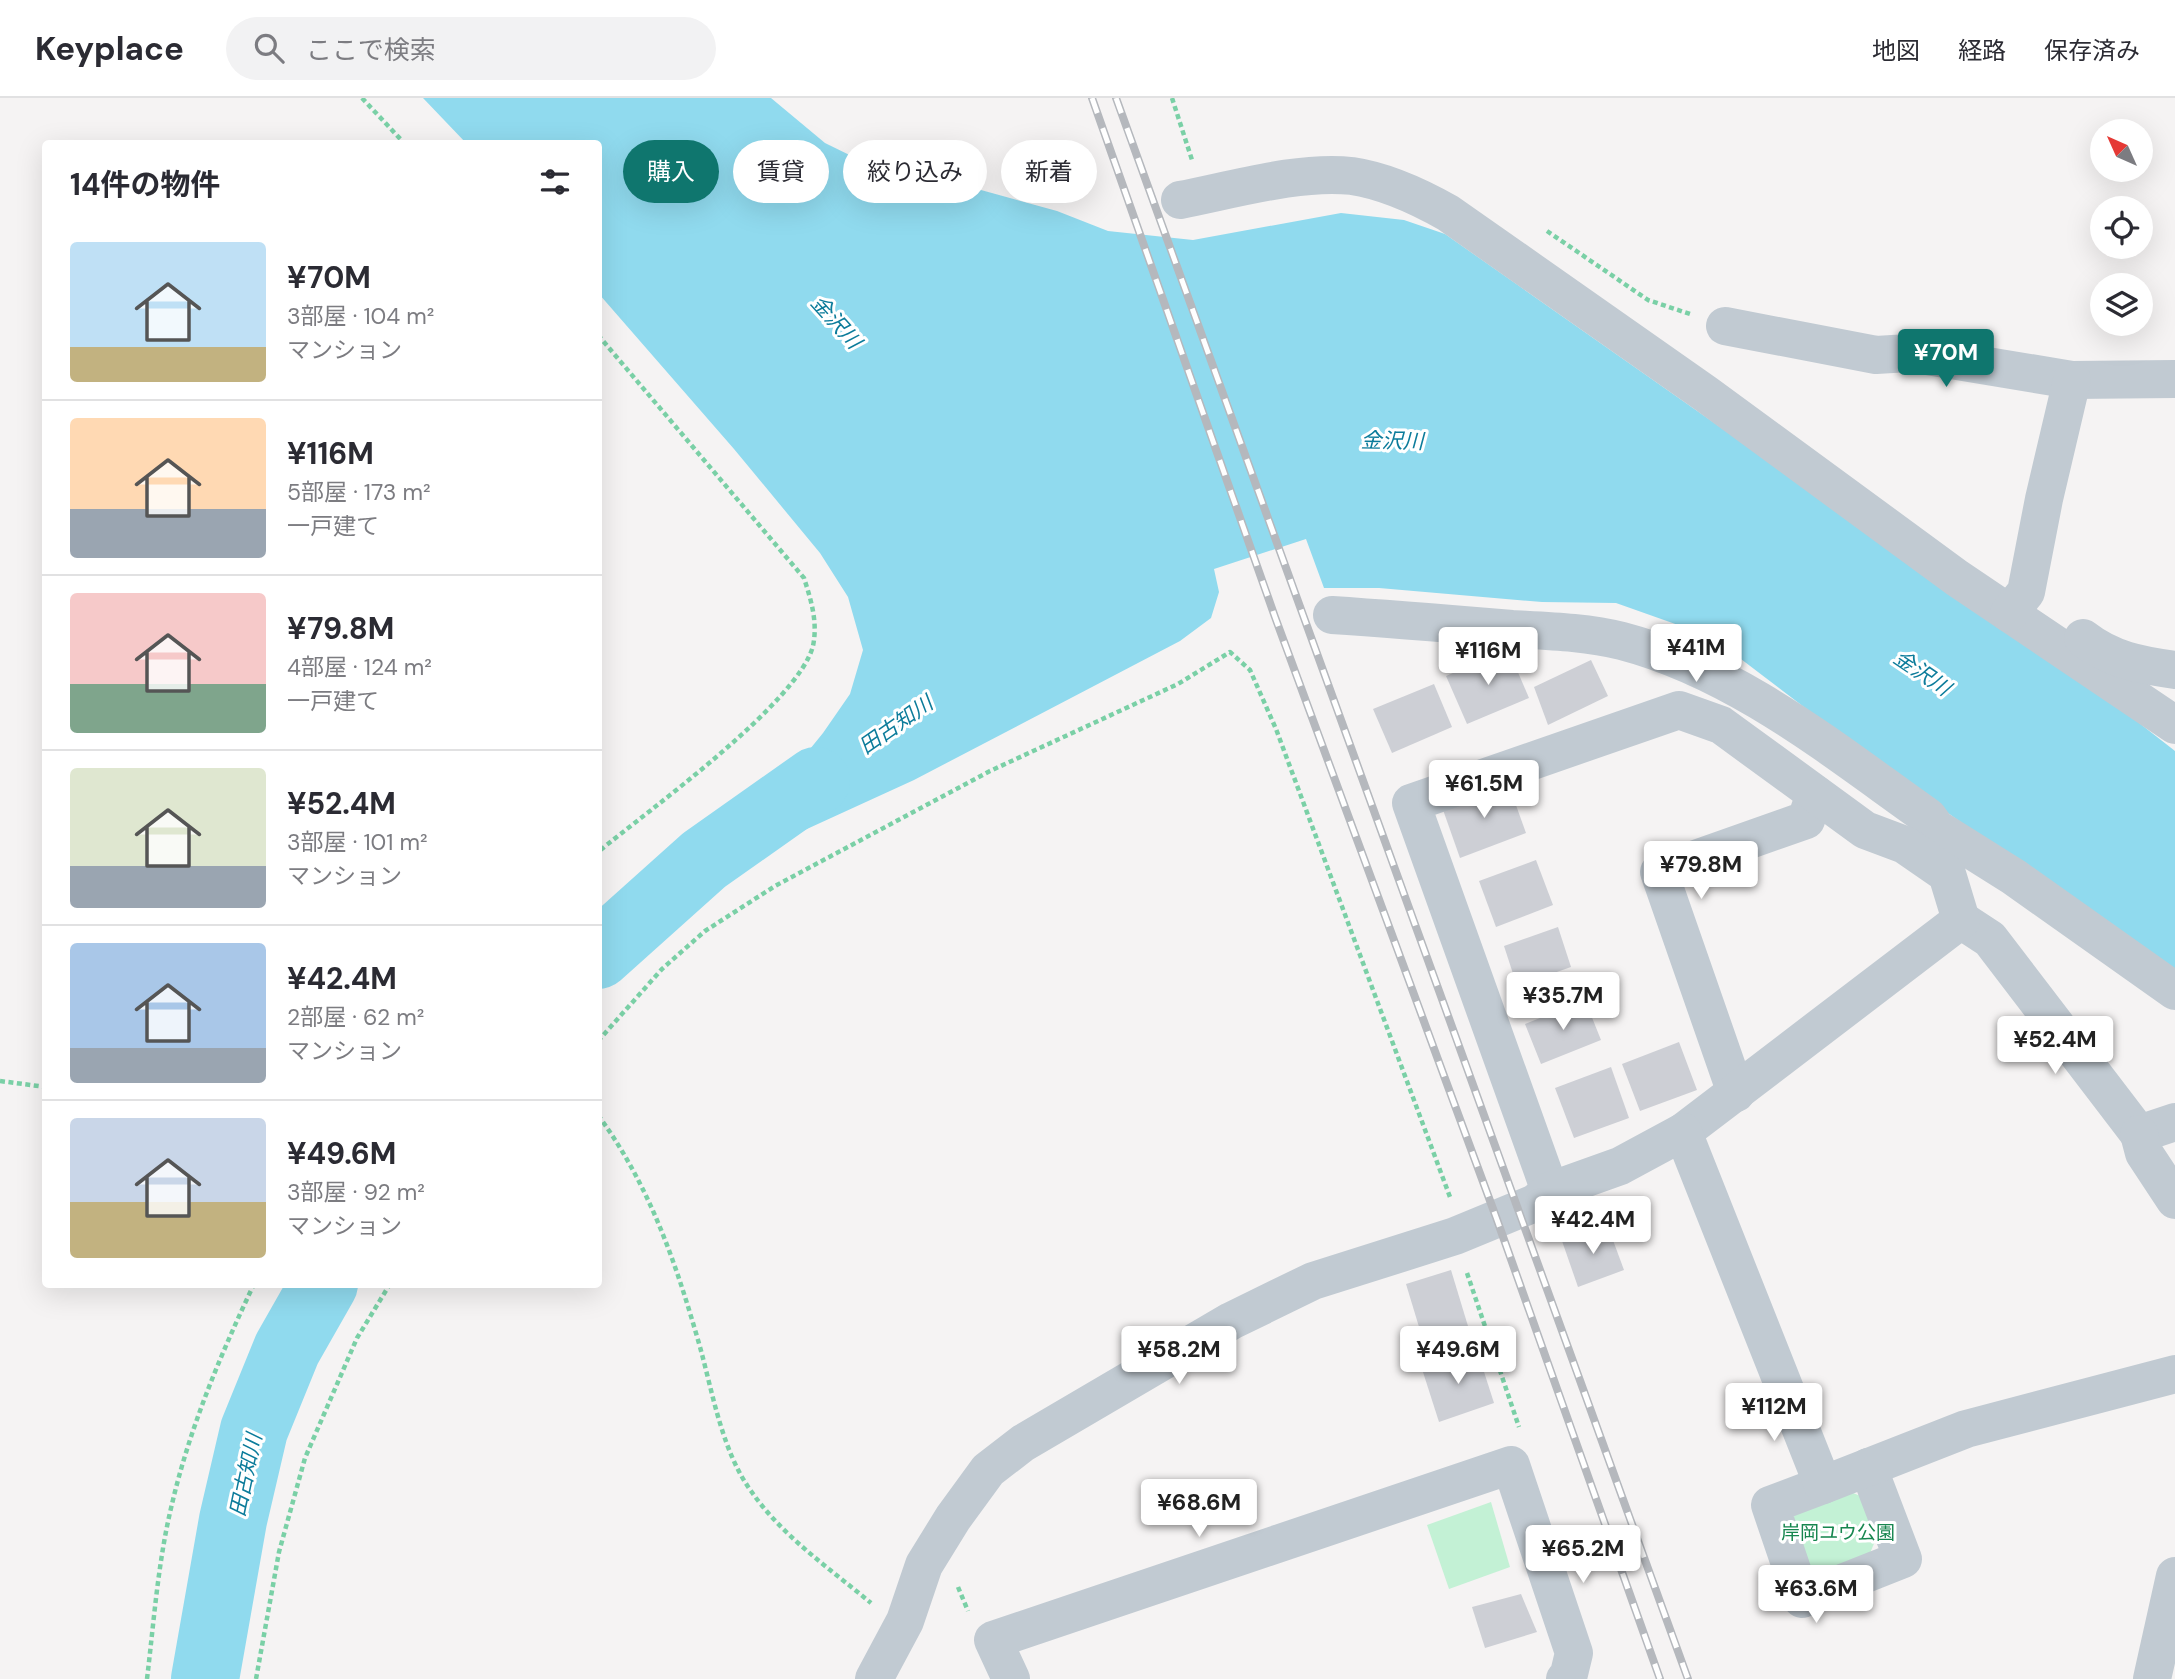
<!DOCTYPE html>
<html lang="ja">
<meta charset="utf-8">
<style>
:root{--surface:#fff;--page:#f2f2f3;--text:#2b2b33;--muted:#7c7c81;--line:#e1e1e2;--accent:#0f766e}
body{margin:0;font-family:"DM Sans","Noto Sans JP",sans-serif;background:var(--page);color:var(--text);height:100vh;display:flex;flex-direction:column;font-size:26px;white-space:nowrap}
*{box-sizing:border-box;margin:0}
p{font-size:23px;color:var(--muted)}
.icon{flex:none;width:38px;height:38px;fill:none;stroke:currentColor;stroke-width:2;stroke-linecap:round;stroke-linejoin:round}
.map{position:relative;flex:1;overflow:hidden}
.sheet{position:absolute;left:42px;top:42px;width:560px;height:1148px;display:flex;flex-direction:column;background:var(--surface);border-radius:7px;box-shadow:0 7px 28px #0002}
.sheet>*{flex:none}
.hud{position:absolute;left:623px;top:42px;width:665px;height:63px;display:flex;gap:14px}
.needle{width:46px;rotate:315deg}
.fabs{position:absolute;left:2090px;top:21px;display:grid;gap:14px}
.fabs a{display:grid;place-items:center;width:63px;height:63px;border-radius:50%;background:var(--surface);box-shadow:0 7px 28px #0002;font-size:35px}
.price{position:absolute;translate:-50% -60px;padding:0 16px;border-radius:7px;background:#fff;color:#222;font-size:23px;line-height:46px;filter:drop-shadow(0 2px 4px #0008)}
.price::after{content:'';position:absolute;left:50%;top:42px;width:21px;height:16px;margin-left:-10px;background:inherit;clip-path:polygon(0 0,100% 0,50% 100%)}
.price.active{background:var(--accent);color:#fff}
ul{padding:0;list-style:none}
li{display:flex;align-items:center;gap:21px;height:175px;padding:0 28px}
li+li{border-top:2px solid var(--line)}
li span{display:grid;place-items:center;flex:none;width:196px;height:140px;border-radius:7px;color:#555}
li>.icon{margin-inline-start:auto}
span .icon{width:84px;height:84px;fill:#fffc;stroke-width:1}
li b{font-size:30px}
h2{display:flex;justify-content:space-between;align-items:center;height:84px;padding:0 28px;font-size:30px}
.pill{padding:0 24px;border-radius:32px;background:var(--surface);box-shadow:0 7px 28px #0002;font-size:24px;line-height:63px}
.pill.active{background:var(--accent);color:#fff}
header{display:flex;align-items:center;gap:42px;box-sizing:border-box;height:98px;padding:0 35px;background:var(--surface);border-bottom:2px solid var(--line)}
header strong{font-size:33px}
nav{display:flex;gap:38px;margin-inline-start:auto;font-size:24px}
.search{width:490px;height:63px;background:var(--page);display:flex;align-items:center;gap:18px;box-sizing:border-box;padding:0 24px;border-radius:38px;color:var(--muted);font-size:26px}
.map>svg:first-child{display:block}
.green{fill:#c3f1d5}
.water{fill:#90daee}
.lines{fill:none;stroke-linecap:round;stroke-linejoin:round}
.river{stroke:#90daee;stroke-width:68}
.building{fill:#cdcfd5}
.path{stroke:#7ad0a6;stroke-width:4.5;stroke-dasharray:5 3.5;stroke-linecap:butt}
.minor{stroke:#c1cad2;stroke-width:38}
.rail-casing{stroke:#b5b8bd;stroke-width:8}
.rail{stroke:#fff;stroke-width:5;stroke-dasharray:16;stroke-linecap:butt}
.labels{text-anchor:middle;stroke-width:6;stroke-linejoin:round;paint-order:stroke}
.park-label{font-size:19px;fill:#17864f;stroke:#fff}
.water-label{font-size:21px;font-style:italic;fill:#0c7c9b;stroke:#fff}
</style>
<header>
<strong>Keyplace</strong>
<div class="search"><svg class="icon" aria-label="search" viewBox="0 0 24 24"><circle cx="10" cy="10" r="6"/><path d="M15 15l6 6"/></svg>ここで検索</div>
<nav><a>地図</a><a>経路</a><a>保存済み</a></nav>
</header>
<div class="map">
<svg width="2175" height="1581" viewBox="0 0 2175 1581">
<rect width="100%" height="100%" fill="#f5f3f3"/>
<!-- green -->
<g class="green">
<polygon points="1848,1393 1868,1401 1878,1436 1868,1460 1819,1478 1808,1474 1790,1427 1797,1412"/>
<polygon points="1491,1404 1510,1469 1449,1491 1427,1427"/>
</g>
<!-- water -->
<polygon class="water" points="423,0 771,0 825,45 876,70 919,76 981,92 1057,113 1108,133 1193,142 1341,115 1404,122 1445,136 2111,603 2175,653 2175,878 1863,654 1712,539 1616,505 1542,504 1379,490 1324,490 1306,441 1214,471 1219,494 1211,520 1180,543 914,682 796,736 716,767 823,635 850,596 863,552 848,499 820,455 734,351 599,196 598,46 466,45"/>
<g class="lines">
<!-- river -->
<g class="river">
<polyline points="598,857 704,762 816,683"/>
<polyline points="205,1581 233,1422 254,1332 287,1251 324,1186"/>
</g>
</g>
<!-- building -->
<g class="building">
<polygon points="1508,551 1529,600 1467,626 1446,578"/>
<polygon points="1591,562 1608,598 1548,627 1534,589"/>
<polygon points="1434,586 1452,629 1392,655 1373,611"/>
<polygon points="1508,685 1526,735 1460,760 1442,709"/>
<polygon points="1536,762 1553,807 1496,829 1479,783"/>
<polygon points="1558,829 1571,869 1517,888 1504,848"/>
<polygon points="1585,902 1601,942 1541,966 1525,926"/>
<polygon points="1679,944 1697,992 1640,1013 1622,966"/>
<polygon points="1611,969 1629,1020 1574,1040 1555,990"/>
<polygon points="1607,1126 1624,1172 1578,1189 1562,1143"/>
<polygon points="1451,1172 1471,1238 1426,1252 1406,1186"/>
<polygon points="1477,1252 1494,1305 1439,1324 1422,1271"/>
<polygon points="1521,1496 1537,1534 1485,1550 1472,1509"/>
</g>
<g class="lines">
<!-- path -->
<g class="path">
<polyline points="362,0 405,46"/>
<polyline points="1172,0 1192,62"/>
<polyline points="1547,133 1648,202 1690,216"/>
<path d="M598,237L804,480C811,502 818,524 813,548C798,605 649,712 598,754"/>
<polyline points="598,943 662,871 705,833 775,788 990,673 1178,586 1230,554 1250,572 1276,631 1450,1099"/>
<polyline points="0,983 46,989"/>
<path d="M598,1017C650,1088 676,1165 700,1249C713,1296 722,1353 751,1393C782,1438 829,1470 871,1505"/>
<polyline points="1467,1175 1519,1329"/>
<polyline points="958,1489 968,1513"/>
<path d="M147,1581C154,1523 158,1463 172,1406C190,1329 220,1258 254,1186"/>
<polyline points="256,1581 279,1454 305,1360 357,1240 390,1186"/>
</g>
<!-- minor -->
<g class="minor">
<path d="M1180,102C1232,92 1300,72 1352,78C1386,83 1418,98 1448,115L1706,296L1957,480L2175,627"/>
<polyline points="1725,228 1876,257 1909,255 2072,282 2175,281"/>
<polyline points="2009,515 2026,494 2044,401 2072,282"/>
<path d="M1332,517C1392,521 1452,526 1512,531C1548,533 1586,534 1622,543C1737,573 1833,652 1928,719L1936,730L2014,779L2175,893"/>
<path d="M2083,540C2111,562 2140,567 2175,572"/>
<polyline points="1961,822 1990,841 2139,1036 2175,1024"/>
<polyline points="1736,995 1659,774 1806,722 1815,696"/>
<polyline points="2139,1036 2144,1055 2175,1102"/>
<polyline points="1550,1093 1411,705 1679,612 1721,627 1865,732 1905,747 1947,776 1961,822 1683,1034"/>
<polyline points="1823,1387 1770,1407 1802,1501 1903,1461 1868,1369"/>
<polyline points="874,1581 905,1523 924,1467 953,1420 988,1372 1023,1345 1231,1223 1313,1183 1455,1138 1535,1105 1550,1093 1620,1068 1683,1034 1823,1387 1966,1331 2175,1276"/>
<polyline points="1011,1581 993,1542 1511,1367 1574,1555 1568,1580 1565,1581"/>
<polyline points="2152,1581 2175,1478"/>
</g>
<!-- rail casing -->
<g class="rail-casing">
<g id="rail">
<polyline points="1092,0 1275,519 1496,1119 1660,1581"/>
<polyline points="1116,0 1688,1581"/>
</g>
</g>
<!-- rail -->
<use href="#rail" class="rail"/>
</g>
<g class="labels">
<!-- park labels -->
<g class="park-label">
<text x="1838" y="1441">岸岡ユウ公園</text>
</g>
<!-- water labels -->
<g class="water-label">
<text transform="translate(836 224) rotate(48)" y="7">金沢川</text>
<text transform="translate(1392 343) rotate(1)" y="7">金沢川</text>
<text transform="translate(1922 575) rotate(34)" y="7">金沢川</text>
<text transform="translate(896 627) rotate(-35)" y="7">田古知川</text>
<text transform="translate(246 1377) rotate(-78)" y="7">田古知川</text>
</g>
</g>
</svg>
<div class="fabs">
<a><svg class="needle" viewBox="-14 -14 28 28"><path d="M0-13l5 13h-10z" fill="#e53935"/><path d="M0 13l5-13h-10z" fill="#7c7c81"/></svg></a>
<a><svg class="icon" aria-label="locate" viewBox="0 0 24 24"><circle cx="12" cy="12" r="6"/><path d="M12 2v4M12 18v4M2 12h4M18 12h4"/></svg></a>
<a><svg class="icon" aria-label="layers" viewBox="0 0 24 24"><path d="M12 4l9 5-9 5-9-5zM3 14l9 5 9-5"/></svg></a>
</div>
<b class="price active" style="left:1946px;top:291px">¥70M</b>
<b class="price" style="left:1696px;top:586px">¥41M</b>
<b class="price" style="left:1488px;top:589px">¥116M</b>
<b class="price" style="left:1484px;top:722px">¥61.5M</b>
<b class="price" style="left:1701px;top:803px">¥79.8M</b>
<b class="price" style="left:1563px;top:934px">¥35.7M</b>
<b class="price" style="left:2055px;top:978px">¥52.4M</b>
<b class="price" style="left:1593px;top:1158px">¥42.4M</b>
<b class="price" style="left:1179px;top:1288px">¥58.2M</b>
<b class="price" style="left:1458px;top:1288px">¥49.6M</b>
<b class="price" style="left:1774px;top:1345px">¥112M</b>
<b class="price" style="left:1199px;top:1441px">¥68.6M</b>
<b class="price" style="left:1583px;top:1487px">¥65.2M</b>
<b class="price" style="left:1816px;top:1527px">¥63.6M</b>
<div class="hud">
<a class="pill active">購入</a>
<a class="pill">賃貸</a>
<a class="pill">絞り込み</a>
<a class="pill">新着</a>
</div>
<section class="sheet">
<h2>14件の物件<svg class="icon" aria-label="filters" viewBox="0 0 24 24"><path d="M4 7h16M4 17h16"/><circle cx="9" cy="7" r="2"/><circle cx="15" cy="17" r="2"/></svg></h2>
<ul>
<li><span style="background:linear-gradient(#bfe0f5 75%,#c2b280 0)"><svg class="icon" aria-label="home" viewBox="0 0 24 24"><path d="M3 11l9-7 9 7M6 9v11h12V9"/></svg></span><div><b>¥70M</b><p>3部屋 · 104 m²</p><p>マンション</p></div></li>
<li><span style="background:linear-gradient(#ffd9b3 65%,#9aa5b1 0)"><svg class="icon" aria-label="home" viewBox="0 0 24 24"><path d="M3 11l9-7 9 7M6 9v11h12V9"/></svg></span><div><b>¥116M</b><p>5部屋 · 173 m²</p><p>一戸建て</p></div></li>
<li><span style="background:linear-gradient(#f6c9c9 65%,#7fa58c 0)"><svg class="icon" aria-label="home" viewBox="0 0 24 24"><path d="M3 11l9-7 9 7M6 9v11h12V9"/></svg></span><div><b>¥79.8M</b><p>4部屋 · 124 m²</p><p>一戸建て</p></div></li>
<li><span style="background:linear-gradient(#dfe7d0 70%,#9aa5b1 0)"><svg class="icon" aria-label="home" viewBox="0 0 24 24"><path d="M3 11l9-7 9 7M6 9v11h12V9"/></svg></span><div><b>¥52.4M</b><p>3部屋 · 101 m²</p><p>マンション</p></div></li>
<li><span style="background:linear-gradient(#a9c7e8 75%,#9aa5b1 0)"><svg class="icon" aria-label="home" viewBox="0 0 24 24"><path d="M3 11l9-7 9 7M6 9v11h12V9"/></svg></span><div><b>¥42.4M</b><p>2部屋 · 62 m²</p><p>マンション</p></div></li>
<li><span style="background:linear-gradient(#c9d6e8 60%,#c2b280 0)"><svg class="icon" aria-label="home" viewBox="0 0 24 24"><path d="M3 11l9-7 9 7M6 9v11h12V9"/></svg></span><div><b>¥49.6M</b><p>3部屋 · 92 m²</p><p>マンション</p></div></li>
</ul>
</section>
</div>
